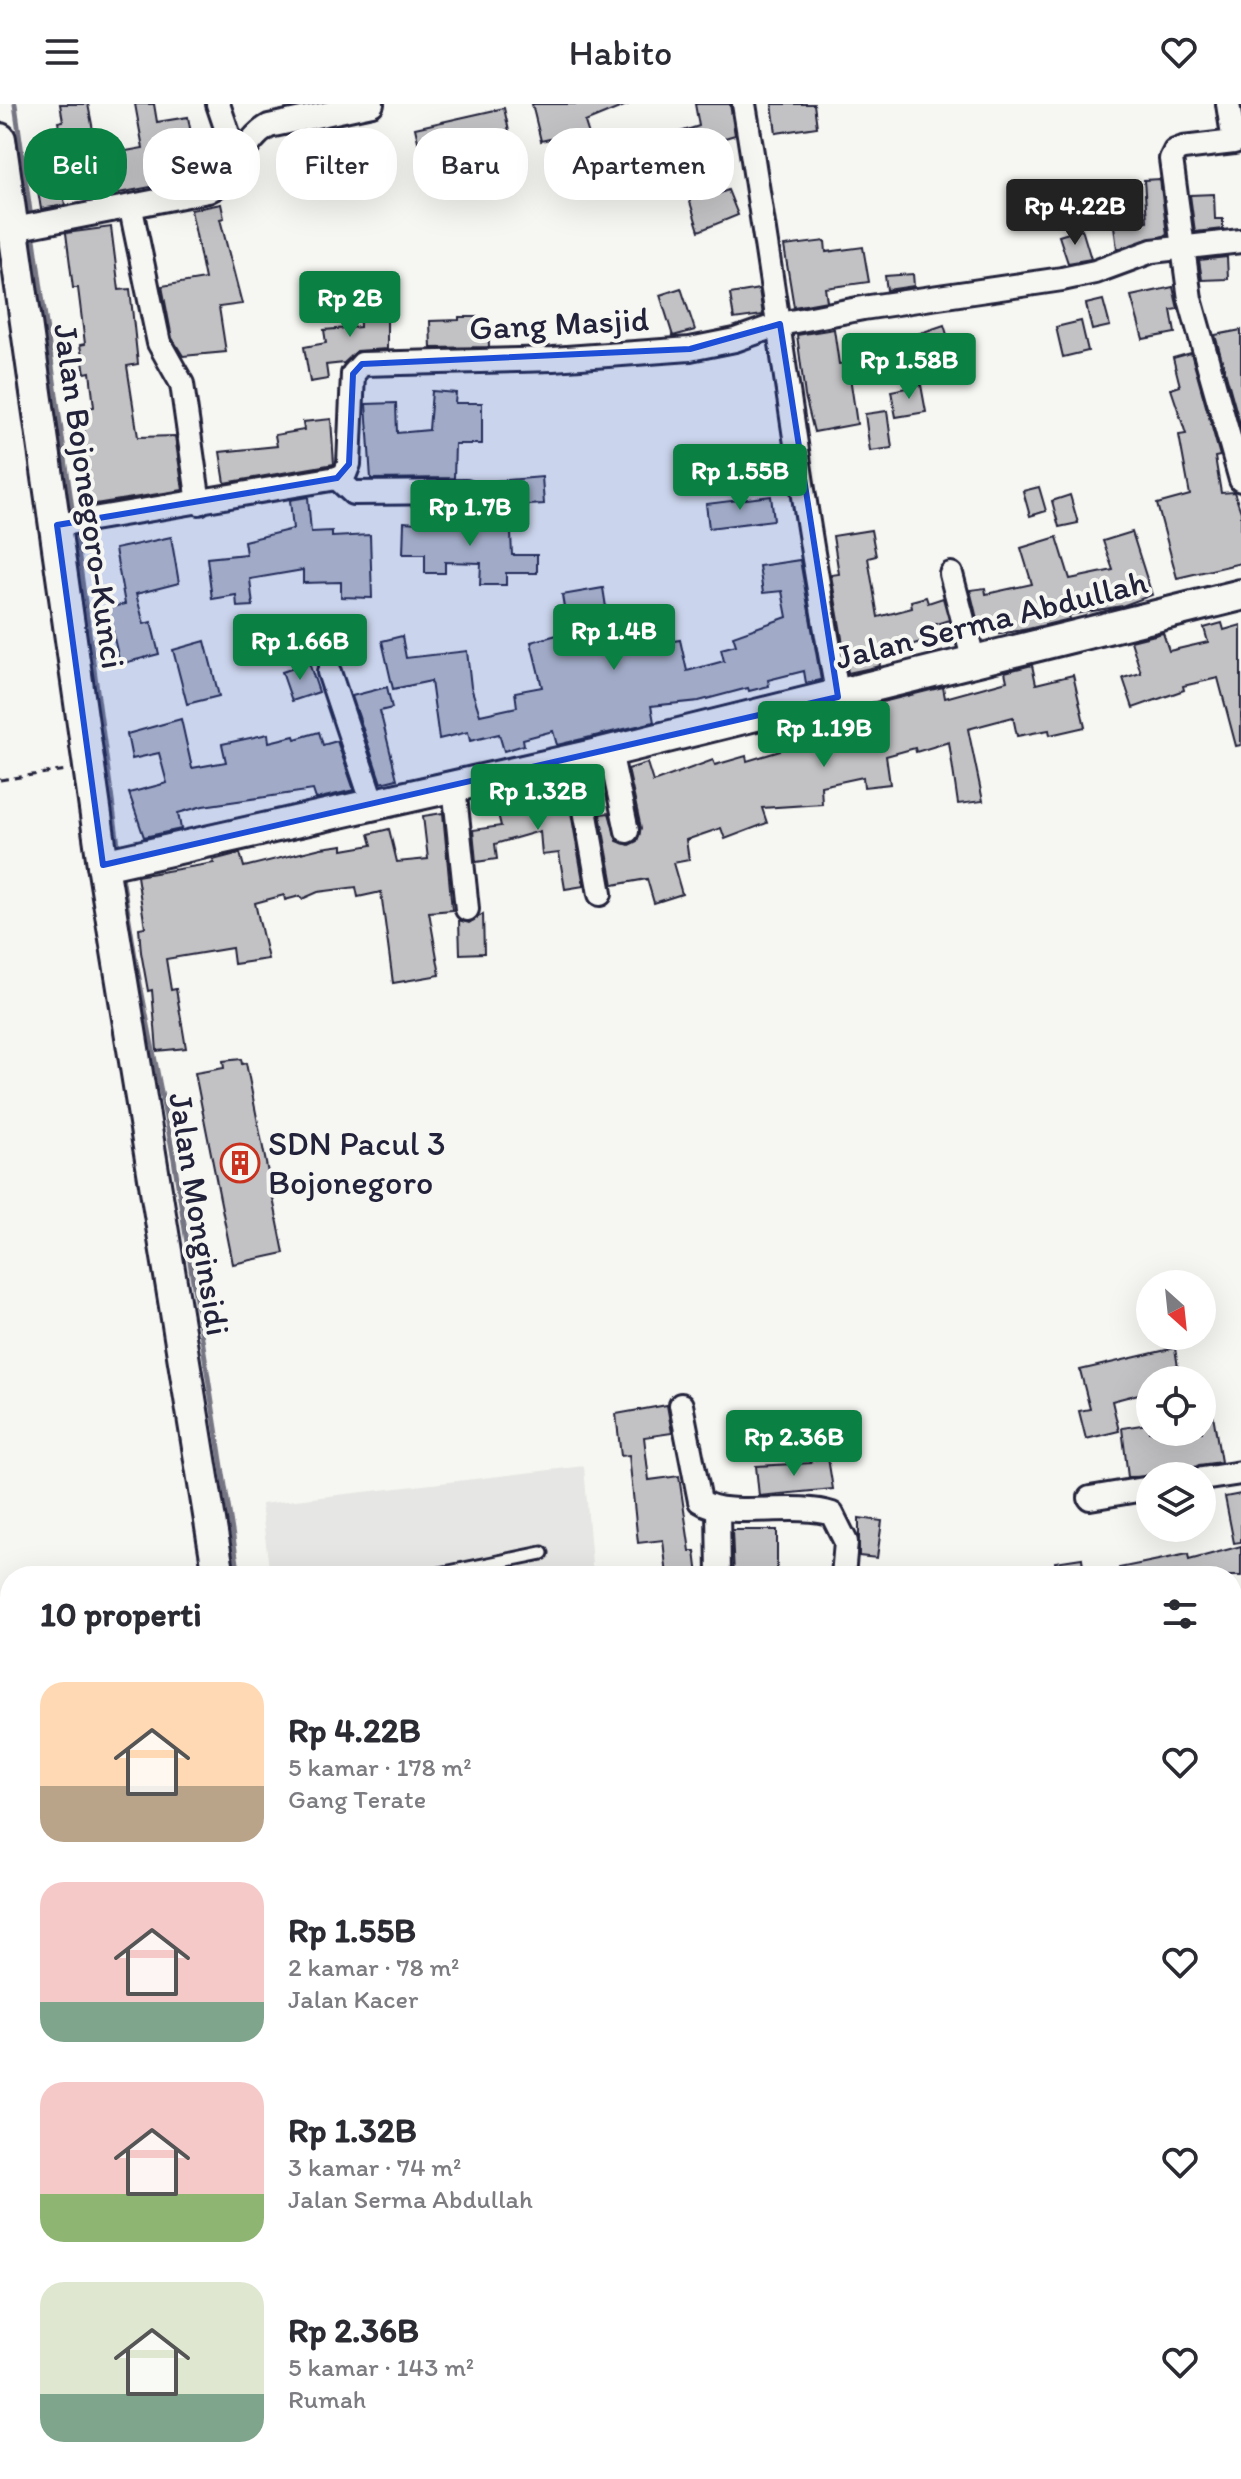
<!DOCTYPE html>
<html lang="id">
<meta charset="utf-8">
<style>
:root{--surface:#fff;--page:#f7f7f7;--text:#2b2b33;--muted:#7c7c81;--accent:#0b8043}
body{margin:0;font-family:Itim,sans-serif;background:var(--page);color:var(--text);height:100vh;display:flex;flex-direction:column;font-size:30px;white-space:nowrap}
*{box-sizing:border-box;margin:0}
p{font-size:26px;color:var(--muted)}
.icon{flex:none;width:44px;height:44px;fill:none;stroke:currentColor;stroke-width:2;stroke-linecap:round;stroke-linejoin:round}
.map{position:relative;flex:1;overflow:hidden}
.drawer{position:absolute;left:0px;top:1462px;width:1242px;height:914px;display:flex;flex-direction:column;background:var(--surface);border-radius:32px 32px 0 0;box-shadow:0 8px 32px #0002}
.drawer>*{flex:none}
.hud{position:absolute;left:24px;top:24px;width:800px;height:72px;display:flex;gap:16px}
.needle{width:52px;rotate:153deg}
.controls{position:absolute;left:1136px;top:1166px;display:grid;gap:16px}
.controls a{display:grid;place-items:center;width:80px;height:80px;border-radius:50%;background:var(--surface);box-shadow:0 8px 32px #0002;font-size:40px}
.price{position:absolute;translate:-50% -68px;padding:0 18px;border-radius:8px;background:var(--accent);color:#fff;font-size:26px;line-height:52px;filter:drop-shadow(0 2px 4px #0008)}
.price::after{content:'';position:absolute;left:50%;top:48px;width:24px;height:18px;margin-left:-12px;background:inherit;clip-path:polygon(0 0,100% 0,50% 100%)}
.price.selected{background:#222;color:#fff}
ul{padding:0;list-style:none}
li{display:flex;align-items:center;gap:24px;height:200px;padding:0 40px}
li span{display:grid;place-items:center;flex:none;width:224px;height:160px;border-radius:24px;color:#555}
li>.icon{margin-inline-start:auto}
span .icon{width:96px;height:96px;fill:#fffc;stroke-width:1}
li b{font-size:34px}
h2{display:flex;justify-content:space-between;align-items:center;height:96px;padding:0 40px;font-size:34px}
.chip{padding:0 28px;border-radius:32px;background:var(--surface);box-shadow:0 8px 32px #0002;font-size:28px;line-height:72px}
.chip.selected{background:var(--accent);color:#fff}
header{display:flex;justify-content:space-between;align-items:center;height:104px;padding:0 40px;background:var(--surface);font-size:36px;font-weight:600}
.map>svg:first-child{display:block}
.built{fill:#e6e6e4}
.lines{fill:none;stroke-linecap:round;stroke-linejoin:round}
.stream{stroke:#757583;stroke-width:5}
.building{fill:#c2c2c4;stroke:#22223b;stroke-width:2}
.service-casing{stroke:#22223b;stroke-width:17}
.minor-casing{stroke:#22223b;stroke-width:28}
.secondary-casing{stroke:#22223b;stroke-width:36}
.path{stroke:#22223b;stroke-width:3;stroke-dasharray:8 6;stroke-linecap:butt}
.service{stroke:#f6f6f2;stroke-width:11}
.minor{stroke:#f6f6f2;stroke-width:22}
.secondary{stroke:#f6f6f2;stroke-width:30}
.marked{fill:#1d4ed8;fill-opacity:0.2;stroke:#1d4ed8;stroke-width:6;stroke-linejoin:round}
.labels{text-anchor:middle;stroke-width:8;stroke-linejoin:round;paint-order:stroke}
.street-label{font-size:34px;fill:#22223b;stroke:#f6f6f2}
.poi-label{font-size:34px;fill:#22223b;stroke:#f6f6f2;text-anchor:start}
</style>
<header><svg class="icon" aria-label="menu" viewBox="0 0 24 24"><path d="M4 6h16M4 12h16M4 18h16"/></svg>Habito<svg class="icon" aria-label="heart" viewBox="0 0 24 24"><path d="M12 20l-8-8c-3-5 5-10 8-4 3-6 11-1 8 4z"/></svg></header>
<div class="map">
<svg width="1241" height="2375" viewBox="0 0 1241 2375">
<rect width="100%" height="100%" fill="#f6f6f2"/>
<filter id="ink" filterUnits="userSpaceOnUse"><feTurbulence type="fractalNoise" baseFrequency=".0125" numOctaves="2"/><feDisplacementMap in="SourceGraphic" scale="16" xChannelSelector="R" yChannelSelector="G"/><feConvolveMatrix kernelMatrix="1 2 1 2 8 2 1 2 1" color-interpolation-filters="sRGB"/></filter>
<g filter="url(#ink)">
<!-- built -->
<polygon class="built" points="584,1362 593,1472 270,1472 261,1400"/>
<g class="lines">
<!-- stream -->
<g class="stream">
<polyline points="15,0 31,114"/>
<polyline points="33,128 73,411"/>
<polyline points="75,425 119,748"/>
<polyline points="121,766 136,859 174,1055 239,1472"/>
<polyline points="365,2366 366,2375"/>
</g>
</g>
<!-- building -->
<g class="building">
<polygon points="60,0 88,0 98,52 143,44 135,0 154,0 157,18 188,13 199,74 92,94 88,71 66,77 62,61 66,60 58,18 63,17"/>
<polygon points="532,0 629,0 585,18 590,34 574,38 571,30 541,37"/>
<polygon points="695,0 730,0 735,31 698,42 713,92 728,86 738,111 699,127 676,53 672,54 665,33 699,22"/>
<polygon points="772,0 814,0 817,23 776,29"/>
<polygon points="504,4 515,55 462,68 461,61 425,68 415,24"/>
<polygon points="59,65 65,101 41,105 35,69"/>
<polygon points="1160,75 1167,131 1117,145 1114,122 1147,117 1144,76"/>
<polygon points="1214,90 1215,115 1223,115 1223,125 1195,128 1190,91"/>
<polygon points="221,100 224,114 220,115 242,200 219,203 226,248 183,252 172,234 162,182 205,175 191,106"/>
<polygon points="111,123 119,186 130,185 138,260 127,262 138,333 175,332 183,386 89,401 87,364 79,365 77,345 86,344 82,305 94,303 90,268 85,269 80,241 85,240 78,184 73,184 66,129"/>
<polygon points="1082,125 1091,155 1068,159 1059,132"/>
<polygon points="825,137 826,148 863,143 869,178 825,184 827,197 794,203 784,142"/>
<polygon points="1227,153 1228,175 1202,176 1199,156"/>
<polygon points="913,170 914,182 887,186 885,172"/>
<polygon points="1173,183 1178,205 1171,206 1175,229 1143,235 1131,192"/>
<polygon points="681,184 695,226 673,232 660,191"/>
<polygon points="759,185 763,211 734,215 730,190"/>
<polygon points="387,192 387,245 357,247 344,259 326,261 328,275 310,278 304,243 326,239 324,226 360,223 359,195"/>
<polygon points="1103,196 1110,222 1092,226 1086,200"/>
<polygon points="459,213 488,213 489,243 431,244 430,217 459,216"/>
<polygon points="1081,217 1088,247 1063,253 1056,223"/>
<polygon points="944,221 956,259 915,273 903,235"/>
<polygon points="834,225 839,260 848,259 857,320 814,328 805,292 797,231"/>
<polygon points="1241,226 1241,324 1215,231"/>
<polygon points="1191,249 1220,352 1215,353 1221,389 1234,388 1241,408 1241,459 1177,474 1157,400 1190,391 1179,331 1186,330 1171,285 1180,282 1173,254"/>
<polygon points="921,281 926,308 896,313 891,287"/>
<polygon points="432,287 456,289 455,299 482,299 482,340 455,340 454,374 371,375 366,300 396,299 397,329 429,326"/>
<polygon points="887,307 892,344 870,347 865,310"/>
<polygon points="331,315 334,360 225,379 220,348 277,342 275,331 304,326 303,318"/>
<polygon points="542,373 544,400 496,403 495,377"/>
<polygon points="1039,383 1046,407 1030,412 1023,387"/>
<polygon points="1070,391 1078,419 1059,423 1052,397"/>
<polygon points="771,392 774,416 709,424 706,400"/>
<polygon points="308,393 311,428 332,427 332,433 370,431 372,494 341,493 341,478 303,479 303,466 250,475 253,502 237,503 236,491 212,495 207,454 246,450 244,437 293,425 290,396"/>
<polygon points="510,407 512,451 537,451 537,469 506,469 506,481 480,481 481,459 445,458 445,469 425,469 425,450 403,450 404,418 489,424 488,408"/>
<polygon points="871,426 876,452 868,454 878,513 912,504 911,497 926,493 928,499 943,494 949,516 933,521 936,534 910,541 912,546 879,555 880,562 848,569 831,471 839,470 833,432"/>
<polygon points="1132,428 1152,491 1122,502 1069,511 1070,515 1028,525 1000,530 997,520 979,523 970,486 985,484 986,490 1032,480 1021,444 1057,433 1070,475 1113,466 1103,437"/>
<polygon points="171,433 179,479 136,490 144,520 151,518 159,550 120,560 107,504 125,500 115,445"/>
<polygon points="800,456 821,576 806,579 804,567 768,576 769,582 749,587 748,584 699,597 651,602 654,618 557,641 553,627 523,635 524,641 504,647 499,630 470,637 468,628 439,635 431,577 393,585 382,537 402,532 406,554 467,547 471,583 480,611 517,603 515,588 542,583 531,538 568,528 562,491 603,484 608,516 600,517 605,548 680,536 687,567 724,557 721,545 736,541 733,532 787,513 782,487 763,489 759,462"/>
<polygon points="1222,519 1224,526 1241,521 1241,641 1236,642 1218,574 1183,582 1184,586 1133,604 1123,574 1141,569 1131,537 1163,529 1169,547 1208,538 1204,524"/>
<polygon points="205,537 219,592 187,600 173,546"/>
<polygon points="309,559 319,588 292,597 282,568"/>
<polygon points="1032,561 1036,580 1073,571 1085,623 1050,631 1049,626 1017,632 1013,613 968,625 983,697 958,700 949,638 916,648 915,644 886,652 890,680 864,683 863,673 821,682 822,700 762,704 767,719 725,735 721,724 686,736 689,756 673,759 682,790 654,799 647,775 613,781 600,710 609,709 617,737 629,741 637,737 641,724 628,665 647,659 653,678 713,656 715,661 746,652 747,657 780,647 777,637 809,629 811,636 858,627 854,605 943,583 945,594 1007,577 1005,568"/>
<polygon points="387,583 392,604 380,607 397,675 381,679 352,592"/>
<polygon points="181,615 192,664 226,658 222,640 268,630 269,638 294,632 295,635 319,628 323,641 337,637 354,686 316,695 313,686 203,702 178,709 181,725 144,733 129,689 167,679 159,649 132,655 127,630"/>
<polygon points="566,680 584,782 565,785 559,749 542,751 540,727 495,740 497,755 476,758 473,726 501,722 498,710 538,698 537,686"/>
<polygon points="443,709 452,806 429,808 440,871 393,879 381,788 358,793 356,783 318,788 302,795 300,792 285,796 284,791 255,799 268,855 234,860 232,844 166,855 171,886 176,885 186,944 157,947 152,886 148,887 141,848 139,824 145,823 137,772 214,759 213,756 240,749 244,763 321,744 343,741 343,746 372,741 369,730 389,725 397,758 428,755 423,712"/>
<polygon points="483,810 484,849 460,850 459,816 469,819"/>
<polygon points="241,955 242,960 246,959 284,1149 233,1160 195,969 224,964 223,957"/>
<polygon points="1175,1244 1180,1276 1150,1276 1150,1287 1112,1297 1119,1327 1086,1335 1079,1307 1090,1305 1080,1266"/>
<polygon points="1210,1293 1221,1358 1199,1361 1183,1369 1183,1372 1128,1373 1122,1324 1148,1320 1149,1328 1202,1328 1202,1294"/>
<polygon points="667,1301 672,1329 644,1333 649,1376 679,1372 690,1447 695,1447 698,1472 667,1472 663,1436 638,1439 629,1351 621,1352 616,1310"/>
<polygon points="828,1354 833,1385 759,1392 756,1362 811,1359 810,1356"/>
<polygon points="1241,1390 1241,1438 1234,1439 1225,1393"/>
<polygon points="859,1414 882,1417 877,1454 859,1452"/>
<polygon points="732,1426 777,1426 777,1472 734,1472"/>
<polygon points="1241,1442 1241,1472 1120,1472 1119,1464 1188,1450 1189,1456"/>
<polygon points="1082,1454 1084,1472 1057,1472 1055,1458"/>
</g>
<g class="lines">
<!-- service casing -->
<g class="service-casing">
<g id="service">
<polyline points="430,1472 542,1449"/>
<polyline points="815,2375 876,2367"/>
</g>
</g>
<!-- minor casing -->
<g class="minor-casing">
<g id="minor">
<polyline points="218,0 238,59"/>
<path d="M744,0C777,198 801,396 838,593"/>
<polyline points="1228,0 1234,38 1183,44 1175,47 1171,55 1190,195 1241,376"/>
<polyline points="131,105 159,239 182,280 199,399"/>
<path d="M14,125L208,87C241,71 240,38 269,22L372,0"/>
<polyline points="337,374 353,389 466,388"/>
<polyline points="57,421 337,374 345,370 349,360 353,270 362,260 553,255 690,245 735,236 780,220 863,204 1062,175 1095,168 1152,147 1241,137"/>
<polyline points="951,470 974,558"/>
<polyline points="329,568 373,700"/>
<polyline points="610,647 627,727"/>
<polyline points="576,655 600,790"/>
<polyline points="454,682 467,805"/>
<path d="M681,1301L700,1397C728,1416 794,1397 832,1410L846,1438L843,1472"/>
<polyline points="1202,1375 1241,1369"/>
<polyline points="1090,1394 1150,1384"/>
<polyline points="718,1405 719,1472"/>
<polyline points="1232,1518 1241,1516"/>
<polyline points="1232,1915 1241,1913"/>
<polyline points="1232,1979 1241,1977"/>
<polyline points="1232,2098 1241,2096"/>
<polyline points="1232,2227 1241,2225"/>
<polyline points="1238,2352 1241,2351"/>
<polyline points="637,2366 639,2375"/>
<polyline points="876,2366 876,2375"/>
<polyline points="934,2366 935,2375"/>
<polyline points="1157,2366 1158,2375"/>
</g>
</g>
<!-- secondary casing -->
<g class="secondary-casing">
<g id="secondary">
<polyline points="0,35 103,761 219,1472"/>
<polyline points="103,761 594,651 1241,491"/>
<polyline points="343,2366 345,2375"/>
</g>
</g>
<!-- path -->
<polyline class="path" points="0,676 66,666"/>
<!-- service -->
<use href="#service" class="service"/>
<!-- minor -->
<use href="#minor" class="minor"/>
<!-- secondary -->
<use href="#secondary" class="secondary"/>
</g>
</g>
<!-- marked area -->
<path class="marked" d="M780,220L838,593L103,761L57,421L337,374L349,360L353,270L362,260L690,245Z"/>
<!-- icons -->
<defs>
<g id="building-ring" transform="scale(2)"><circle r="9.5" fill="#f6f6f2" stroke="#c8321e" stroke-width="1.5"/><path d="M-4-6H4V6H1V3H-1V6H-4ZM-2.5-4.3h1.7v1.8h-1.7ZM.8-4.3h1.7v1.8H.8ZM-2.5-1h1.7V.8h-1.7ZM.8-1h1.7V.8H.8Z" fill="#c8321e"/></g>
</defs>
<g fill-rule="evenodd">
<use href="#building-ring" x="240" y="1059"/>
</g>
<g class="labels">
<!-- street labels -->
<g class="street-label">
<text transform="translate(559 219) rotate(-3)" y="12">Gang Masjid</text>
<text transform="translate(90 392) rotate(82)" y="12">Jalan Bojonegoro-Kunci</text>
<text transform="translate(991 515) rotate(-14)" y="12">Jalan Serma Abdullah</text>
<text transform="translate(200 1110) rotate(81)" y="12">Jalan Monginsidi</text>
</g>
<!-- poi labels -->
<g class="poi-label">
<text x="268" y="1051">SDN Pacul 3<tspan x="268" dy="39">Bojonegoro</tspan></text>
</g>
</g>
</svg>
<div class="controls">
<a><svg class="needle" viewBox="-14 -14 28 28"><path d="M0-13l5 13h-10z" fill="#e53935"/><path d="M0 13l5-13h-10z" fill="#7c7c81"/></svg></a>
<a><svg class="icon" aria-label="locate" viewBox="0 0 24 24"><circle cx="12" cy="12" r="6"/><path d="M12 2v4M12 18v4M2 12h4M18 12h4"/></svg></a>
<a><svg class="icon" aria-label="layers" viewBox="0 0 24 24"><path d="M12 4l9 5-9 5-9-5zM3 14l9 5 9-5"/></svg></a>
</div>
<b class="price selected" style="left:1075px;top:143px">Rp 4.22B</b>
<b class="price" style="left:350px;top:235px">Rp 2B</b>
<b class="price" style="left:909px;top:297px">Rp 1.58B</b>
<b class="price" style="left:740px;top:408px">Rp 1.55B</b>
<b class="price" style="left:470px;top:444px">Rp 1.7B</b>
<b class="price" style="left:614px;top:568px">Rp 1.4B</b>
<b class="price" style="left:300px;top:578px">Rp 1.66B</b>
<b class="price" style="left:824px;top:665px">Rp 1.19B</b>
<b class="price" style="left:538px;top:728px">Rp 1.32B</b>
<b class="price" style="left:794px;top:1374px">Rp 2.36B</b>
<div class="hud">
<a class="chip selected">Beli</a>
<a class="chip">Sewa</a>
<a class="chip">Filter</a>
<a class="chip">Baru</a>
<a class="chip">Apartemen</a>
</div>
<section class="drawer">
<h2>10 properti<svg class="icon" aria-label="filters" viewBox="0 0 24 24"><path d="M4 7h16M4 17h16"/><circle cx="9" cy="7" r="2"/><circle cx="15" cy="17" r="2"/></svg></h2>
<ul>
<li><span style="background:linear-gradient(#ffd9b3 65%,#b9a48a 0)"><svg class="icon" aria-label="home" viewBox="0 0 24 24"><path d="M3 11l9-7 9 7M6 9v11h12V9"/></svg></span><div><b>Rp 4.22B</b><p>5 kamar · 178 m²</p><p>Gang Terate</p></div><svg class="icon" aria-label="heart" viewBox="0 0 24 24"><path d="M12 20l-8-8c-3-5 5-10 8-4 3-6 11-1 8 4z"/></svg></li>
<li><span style="background:linear-gradient(#f6c9c9 75%,#7fa58c 0)"><svg class="icon" aria-label="home" viewBox="0 0 24 24"><path d="M3 11l9-7 9 7M6 9v11h12V9"/></svg></span><div><b>Rp 1.55B</b><p>2 kamar · 78 m²</p><p>Jalan Kacer</p></div><svg class="icon" aria-label="heart" viewBox="0 0 24 24"><path d="M12 20l-8-8c-3-5 5-10 8-4 3-6 11-1 8 4z"/></svg></li>
<li><span style="background:linear-gradient(#f6c9c9 70%,#8fb573 0)"><svg class="icon" aria-label="home" viewBox="0 0 24 24"><path d="M3 11l9-7 9 7M6 9v11h12V9"/></svg></span><div><b>Rp 1.32B</b><p>3 kamar · 74 m²</p><p>Jalan Serma Abdullah</p></div><svg class="icon" aria-label="heart" viewBox="0 0 24 24"><path d="M12 20l-8-8c-3-5 5-10 8-4 3-6 11-1 8 4z"/></svg></li>
<li><span style="background:linear-gradient(#dfe7d0 70%,#7fa58c 0)"><svg class="icon" aria-label="home" viewBox="0 0 24 24"><path d="M3 11l9-7 9 7M6 9v11h12V9"/></svg></span><div><b>Rp 2.36B</b><p>5 kamar · 143 m²</p><p>Rumah</p></div><svg class="icon" aria-label="heart" viewBox="0 0 24 24"><path d="M12 20l-8-8c-3-5 5-10 8-4 3-6 11-1 8 4z"/></svg></li>
</ul>
</section>
</div>
